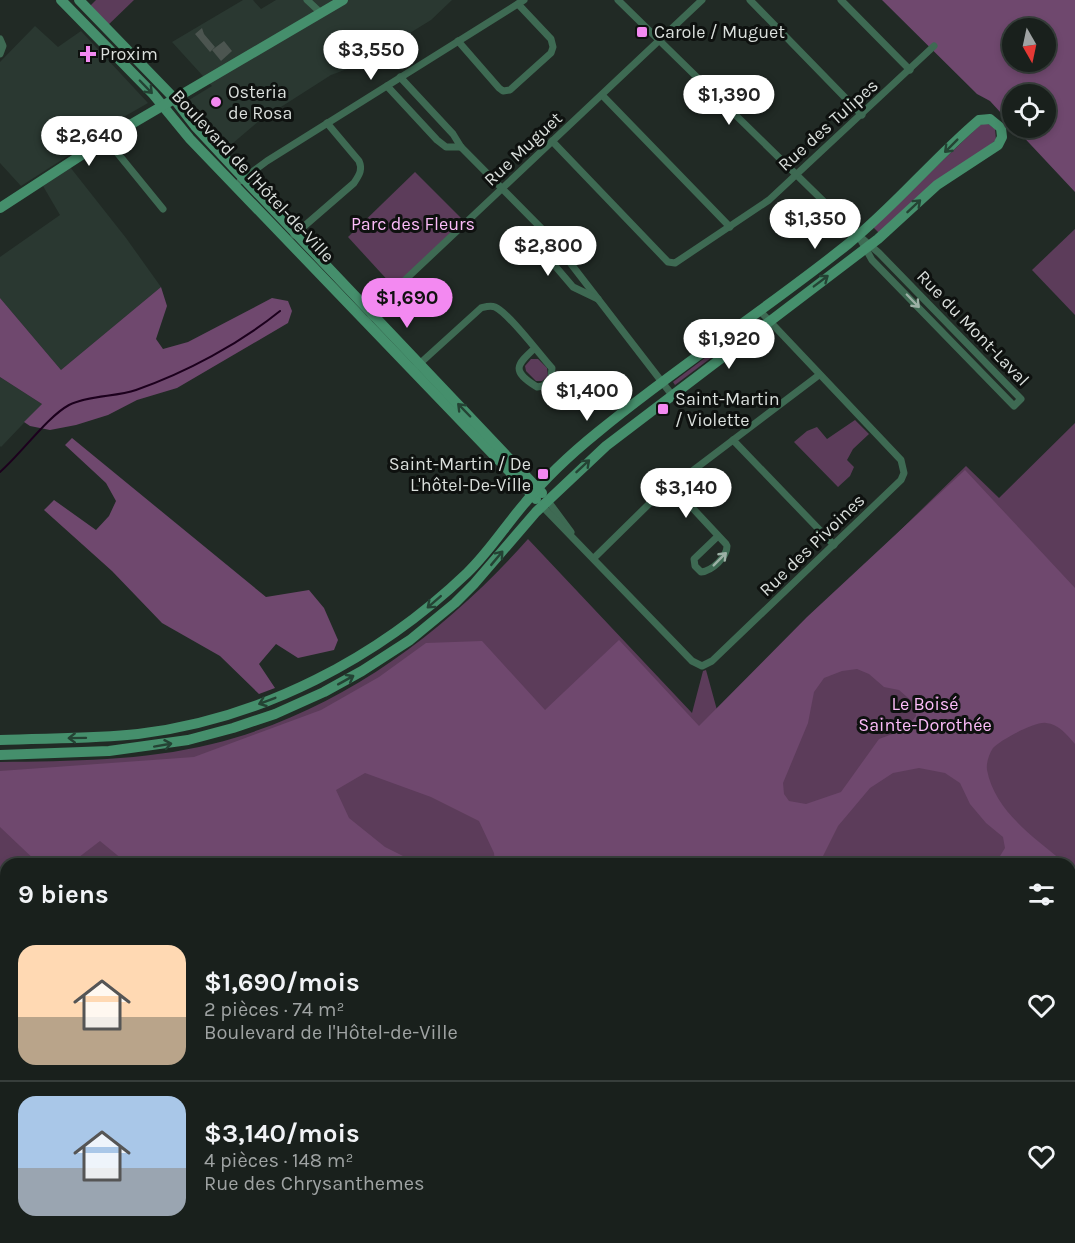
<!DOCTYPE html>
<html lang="fr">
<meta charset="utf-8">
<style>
:root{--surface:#19201c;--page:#262d29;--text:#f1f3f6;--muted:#9fa3a3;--line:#373e3b;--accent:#f389f1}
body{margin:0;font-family:Karla,sans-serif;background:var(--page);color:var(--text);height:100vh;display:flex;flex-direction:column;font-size:22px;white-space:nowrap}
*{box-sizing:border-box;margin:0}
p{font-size:20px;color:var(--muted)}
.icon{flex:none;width:33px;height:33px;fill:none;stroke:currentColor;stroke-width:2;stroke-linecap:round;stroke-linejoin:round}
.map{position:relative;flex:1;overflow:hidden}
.drawer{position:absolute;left:0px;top:858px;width:1076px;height:386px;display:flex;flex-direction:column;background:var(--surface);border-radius:18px 18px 0 0;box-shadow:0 3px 9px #0003,0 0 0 2px var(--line)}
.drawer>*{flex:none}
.needle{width:39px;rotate:171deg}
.tools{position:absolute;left:1002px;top:18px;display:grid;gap:12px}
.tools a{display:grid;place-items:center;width:54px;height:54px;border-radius:50%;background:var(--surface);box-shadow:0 3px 9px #0003,0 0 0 2px var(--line);font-size:30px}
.price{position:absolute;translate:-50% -51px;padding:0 14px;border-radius:21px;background:#fff;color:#222;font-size:20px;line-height:39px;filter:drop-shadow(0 2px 3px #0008)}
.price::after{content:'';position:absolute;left:50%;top:36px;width:18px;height:14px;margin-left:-9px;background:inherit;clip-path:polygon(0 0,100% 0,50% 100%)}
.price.on{background:var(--accent);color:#111}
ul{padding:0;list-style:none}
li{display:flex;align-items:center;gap:18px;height:150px;padding:0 18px}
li+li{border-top:2px solid var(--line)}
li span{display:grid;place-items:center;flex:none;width:168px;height:120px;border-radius:18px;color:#555}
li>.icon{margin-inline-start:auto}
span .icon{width:72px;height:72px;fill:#fffc;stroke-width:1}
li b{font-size:26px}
h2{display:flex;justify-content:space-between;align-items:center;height:72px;padding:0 18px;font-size:26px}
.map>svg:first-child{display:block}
.built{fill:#2a3831}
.green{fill:#5c3c5a;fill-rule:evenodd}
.forest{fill:#6f486e;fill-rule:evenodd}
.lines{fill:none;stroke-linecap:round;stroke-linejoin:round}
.stream{stroke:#1c001d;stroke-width:2}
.building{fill:#4c5550}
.street{stroke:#3e6a53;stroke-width:7}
.secondary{stroke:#458f6c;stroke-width:10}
.oneway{stroke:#244334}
.oneway2{stroke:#9cb0a5}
.poi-dot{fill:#f389f1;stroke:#0e110f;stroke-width:2}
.labels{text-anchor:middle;stroke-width:6;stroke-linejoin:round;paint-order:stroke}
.poi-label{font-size:18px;fill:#dadfdc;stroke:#0e110f;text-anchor:start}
.street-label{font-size:18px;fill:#dadfdc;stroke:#0e110f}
.park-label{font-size:18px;fill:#fcbcf9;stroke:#0e110f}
</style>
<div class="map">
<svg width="1075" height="1243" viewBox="0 0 1075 1243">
<rect width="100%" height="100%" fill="#212a25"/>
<!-- built -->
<g class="built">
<polygon points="243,0 253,0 261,9 276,0 452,0 431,20 358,65 331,75 259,121 226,149 188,104 189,100 212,86 172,42"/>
<polygon points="35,26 58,47 81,31 148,103 120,119 112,124 113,127 21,186 0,163 0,62"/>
<polygon points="70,167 126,238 161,287 61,370 0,298 0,257 60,215 43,186"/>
<polygon points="0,377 42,404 1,447 0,446"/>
</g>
<!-- green -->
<g class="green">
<polygon points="96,0 134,0 105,28 87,9"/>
<polygon points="987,123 995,129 996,140 879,233 873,227 980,125"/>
<polygon points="415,172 466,223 406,279 392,285 348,237"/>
<polygon points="1075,229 1075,315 1032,270"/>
<polygon points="754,321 756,324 675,385 673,382"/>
<polygon points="531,359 538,359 547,368 548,376 542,381 536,381 526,371 525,366"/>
<polygon points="855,420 869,434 853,449 847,460 854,467 850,476 838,487 794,442 807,431 817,427 827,439"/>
<path d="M1075,423V1243H0V762C71,761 143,761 212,744C337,713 444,634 528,539L692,713L703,671L706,670L717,710L966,466L999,498ZM6,864H1070V1238H6Z"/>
</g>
<!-- forest -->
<g class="forest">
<path d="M882,0H1075V192L1015,128H1046V94H1012V125L990,101L977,94ZM1012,28H1046V62H1012Z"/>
<polygon points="161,287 167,306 156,339 163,349 188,342 272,298 288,301 292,311 288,323 177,388 137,400 108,415 76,425 50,430 30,426 24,422 42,404 0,377 0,298 61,370"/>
<polygon points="72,438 266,597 309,590 324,608 338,640 334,650 298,658 276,644 259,664 275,688 259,694 220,656 162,623 112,571 44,510 54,500 96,530 109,516 116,501 106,483 65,445"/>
<path d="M965,470L1075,588V744C1067,735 1059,724 1046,723C1036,721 1000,740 993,748C989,754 986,763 987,770C995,812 1036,839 1066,864H995L1005,848L1003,837L986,823L970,804L960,783L945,773L919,768L893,773L870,788L838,826L819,864H495L494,853L479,821L431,797L365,773L336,790L349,818L385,847L413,861L414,864H128L100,841L70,864H39L0,827V771L194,757L321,710L379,677L426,643L482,641L545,710L619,640L699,726L807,617ZM857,669L869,674L884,687L899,690L914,703L916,716L906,729L879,739L841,792L806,804L789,801L784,794L783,783L808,723L814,692L824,678L842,671Z"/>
<polygon points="1070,867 1075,871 1075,1180 1070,1185"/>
<polygon points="0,886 6,891 6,1238 486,1238 480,1243 0,1243"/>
<polygon points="1070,1212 1075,1243 620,1243 627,1238 1070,1238"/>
</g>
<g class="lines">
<!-- stream -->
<path class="stream" d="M0,472C21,454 47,417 69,405C89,395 116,397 136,390C187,372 239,344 280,311"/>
</g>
<!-- building -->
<g class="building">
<polygon points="202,28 204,34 215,47 210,52 195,34"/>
<polygon points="224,41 232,51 221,61 212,50"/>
</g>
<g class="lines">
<!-- street -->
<g class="street">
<polyline points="307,0 321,13"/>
<polyline points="618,0 858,235 879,253 1021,399 1014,406 872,260 858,235"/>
<polyline points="750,0 862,115"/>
<polyline points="841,0 910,70"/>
<polyline points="0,39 3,46 0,54"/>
<polyline points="458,41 499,88 503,91 510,90 551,53 553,47 551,39 518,4"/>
<polyline points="400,77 453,134 461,147 551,238 672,395"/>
<polyline points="387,86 437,140 446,147 461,147"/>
<polyline points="602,95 730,227"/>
<polyline points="106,139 163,209"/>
<polyline points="552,141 668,262 675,263 769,200 934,46"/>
<polyline points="240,181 267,161 524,0"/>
<path d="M294,235L354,183C359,175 363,170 359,161L327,123"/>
<polyline points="551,238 544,245 544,253 573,287 598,299"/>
<polyline points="371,317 406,279 702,0"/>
<path d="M416,367L481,308C485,307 490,305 495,307C509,313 540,355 552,368L551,378L543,386L537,387C511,371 516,365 535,348"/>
<polyline points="733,440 834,545"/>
<path d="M672,486L726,544L727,546C727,557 712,571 701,572L695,566L694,559L718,536"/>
<polyline points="548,501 571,532"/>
<polyline points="542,506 692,661 702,666 712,661 901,480 904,473 901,460 759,310"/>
<polyline points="594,558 650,503 819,375"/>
</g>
<!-- secondary -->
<g class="secondary">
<polyline points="61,0 153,94 190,139 536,499"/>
<polyline points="79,0 171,95 195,126 249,184 542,493"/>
<polyline points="0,208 106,139 343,0"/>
<path d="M0,740C46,738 92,739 138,734C262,719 378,658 467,573C489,552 505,526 525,503C546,477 572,453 598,432C678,366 767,309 848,244C895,206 933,159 979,120L990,119L1001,128L1002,137L998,145L937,185L878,239L606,446L536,512L474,584L455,603L410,640L362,671L324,692L275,714L233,728L188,740L109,751L0,755"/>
</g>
</g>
<!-- one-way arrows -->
<defs><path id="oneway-shaft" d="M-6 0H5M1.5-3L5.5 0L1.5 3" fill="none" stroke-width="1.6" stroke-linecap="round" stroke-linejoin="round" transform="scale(1.5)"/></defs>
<g class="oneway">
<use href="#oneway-shaft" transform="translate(146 87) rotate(46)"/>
<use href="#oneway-shaft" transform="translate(951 146) rotate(135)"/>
<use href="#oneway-shaft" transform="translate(914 206) rotate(-43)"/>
<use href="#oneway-shaft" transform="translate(821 281) rotate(-37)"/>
<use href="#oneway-shaft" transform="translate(464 410) rotate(-134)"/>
<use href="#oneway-shaft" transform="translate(583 466) rotate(-43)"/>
<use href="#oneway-shaft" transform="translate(497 558) rotate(-50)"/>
<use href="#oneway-shaft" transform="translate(434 602) rotate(139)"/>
<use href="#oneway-shaft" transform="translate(346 680) rotate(-29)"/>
<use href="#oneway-shaft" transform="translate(267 701) rotate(159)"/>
<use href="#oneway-shaft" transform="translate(77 738) rotate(179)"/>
<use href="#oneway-shaft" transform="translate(163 745) rotate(-10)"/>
</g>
<g class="oneway2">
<use href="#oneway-shaft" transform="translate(913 301) rotate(46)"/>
<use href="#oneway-shaft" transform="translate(720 559) rotate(-45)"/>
</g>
<!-- markers -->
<g class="poi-dot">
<rect x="636" y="26" width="12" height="12" rx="3"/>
<path d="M85 45h6v6h6v6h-6v6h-6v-6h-6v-6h6z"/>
<circle cx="216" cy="102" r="6"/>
<rect x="657" y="403" width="12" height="12" rx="3"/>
<rect x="537" y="468" width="12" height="12" rx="3"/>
</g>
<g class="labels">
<!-- poi labels -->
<g class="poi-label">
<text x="654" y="38">Carole / Muguet</text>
<text x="100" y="60">Proxim</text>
<text x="228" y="98">Osteria<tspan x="228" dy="21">de Rosa</tspan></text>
<text x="675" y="405">Saint-Martin<tspan x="675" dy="21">/ Violette</tspan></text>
<text x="531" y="470" text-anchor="end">Saint-Martin / De<tspan x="531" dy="21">L'hôtel-De-Ville</tspan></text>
</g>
<!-- street labels -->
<g class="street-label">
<text transform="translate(828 125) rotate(-42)" y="6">Rue des Tulipes</text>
<text transform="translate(523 149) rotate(-43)" y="6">Rue Muguet</text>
<text transform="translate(253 176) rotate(47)" y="6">Boulevard de l'Hôtel-de-Ville</text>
<text transform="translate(973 328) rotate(46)" y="6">Rue du Mont-Laval</text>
<text transform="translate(812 545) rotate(-44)" y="6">Rue des Pivoines</text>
</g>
<!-- park labels -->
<g class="park-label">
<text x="413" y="230">Parc des Fleurs</text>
<text x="925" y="710">Le Boisé<tspan x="925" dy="21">Sainte-Dorothée</tspan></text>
</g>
</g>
</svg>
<div class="tools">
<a><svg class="needle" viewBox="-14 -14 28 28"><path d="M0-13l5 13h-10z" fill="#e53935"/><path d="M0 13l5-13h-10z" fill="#9fa3a3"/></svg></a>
<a><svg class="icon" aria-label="locate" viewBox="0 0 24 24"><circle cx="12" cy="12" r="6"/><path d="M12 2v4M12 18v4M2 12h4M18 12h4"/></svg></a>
</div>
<b class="price" style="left:371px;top:81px">$3,550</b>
<b class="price" style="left:729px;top:126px">$1,390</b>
<b class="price" style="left:89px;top:167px">$2,640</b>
<b class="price" style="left:815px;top:250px">$1,350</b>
<b class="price" style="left:548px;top:277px">$2,800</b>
<b class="price on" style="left:407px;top:329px">$1,690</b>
<b class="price" style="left:729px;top:370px">$1,920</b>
<b class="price" style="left:587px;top:422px">$1,400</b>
<b class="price" style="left:686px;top:519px">$3,140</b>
<section class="drawer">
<h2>9 biens<svg class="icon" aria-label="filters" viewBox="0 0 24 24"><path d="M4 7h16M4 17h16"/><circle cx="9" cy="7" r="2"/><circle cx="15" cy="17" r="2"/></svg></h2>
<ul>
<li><span style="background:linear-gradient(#ffd9b3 60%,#b9a48a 0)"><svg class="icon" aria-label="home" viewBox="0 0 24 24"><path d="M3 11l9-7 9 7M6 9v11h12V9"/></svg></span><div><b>$1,690/mois</b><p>2 pièces · 74 m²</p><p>Boulevard de l'Hôtel-de-Ville</p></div><svg class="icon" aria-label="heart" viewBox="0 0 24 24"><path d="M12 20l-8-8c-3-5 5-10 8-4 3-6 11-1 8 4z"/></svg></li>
<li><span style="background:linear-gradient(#a9c7e8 60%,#9aa5b1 0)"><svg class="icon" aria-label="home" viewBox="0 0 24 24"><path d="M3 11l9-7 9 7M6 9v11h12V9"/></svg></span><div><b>$3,140/mois</b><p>4 pièces · 148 m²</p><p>Rue des Chrysanthemes</p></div><svg class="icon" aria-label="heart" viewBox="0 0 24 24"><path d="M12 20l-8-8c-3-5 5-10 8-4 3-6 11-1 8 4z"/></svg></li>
</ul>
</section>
</div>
